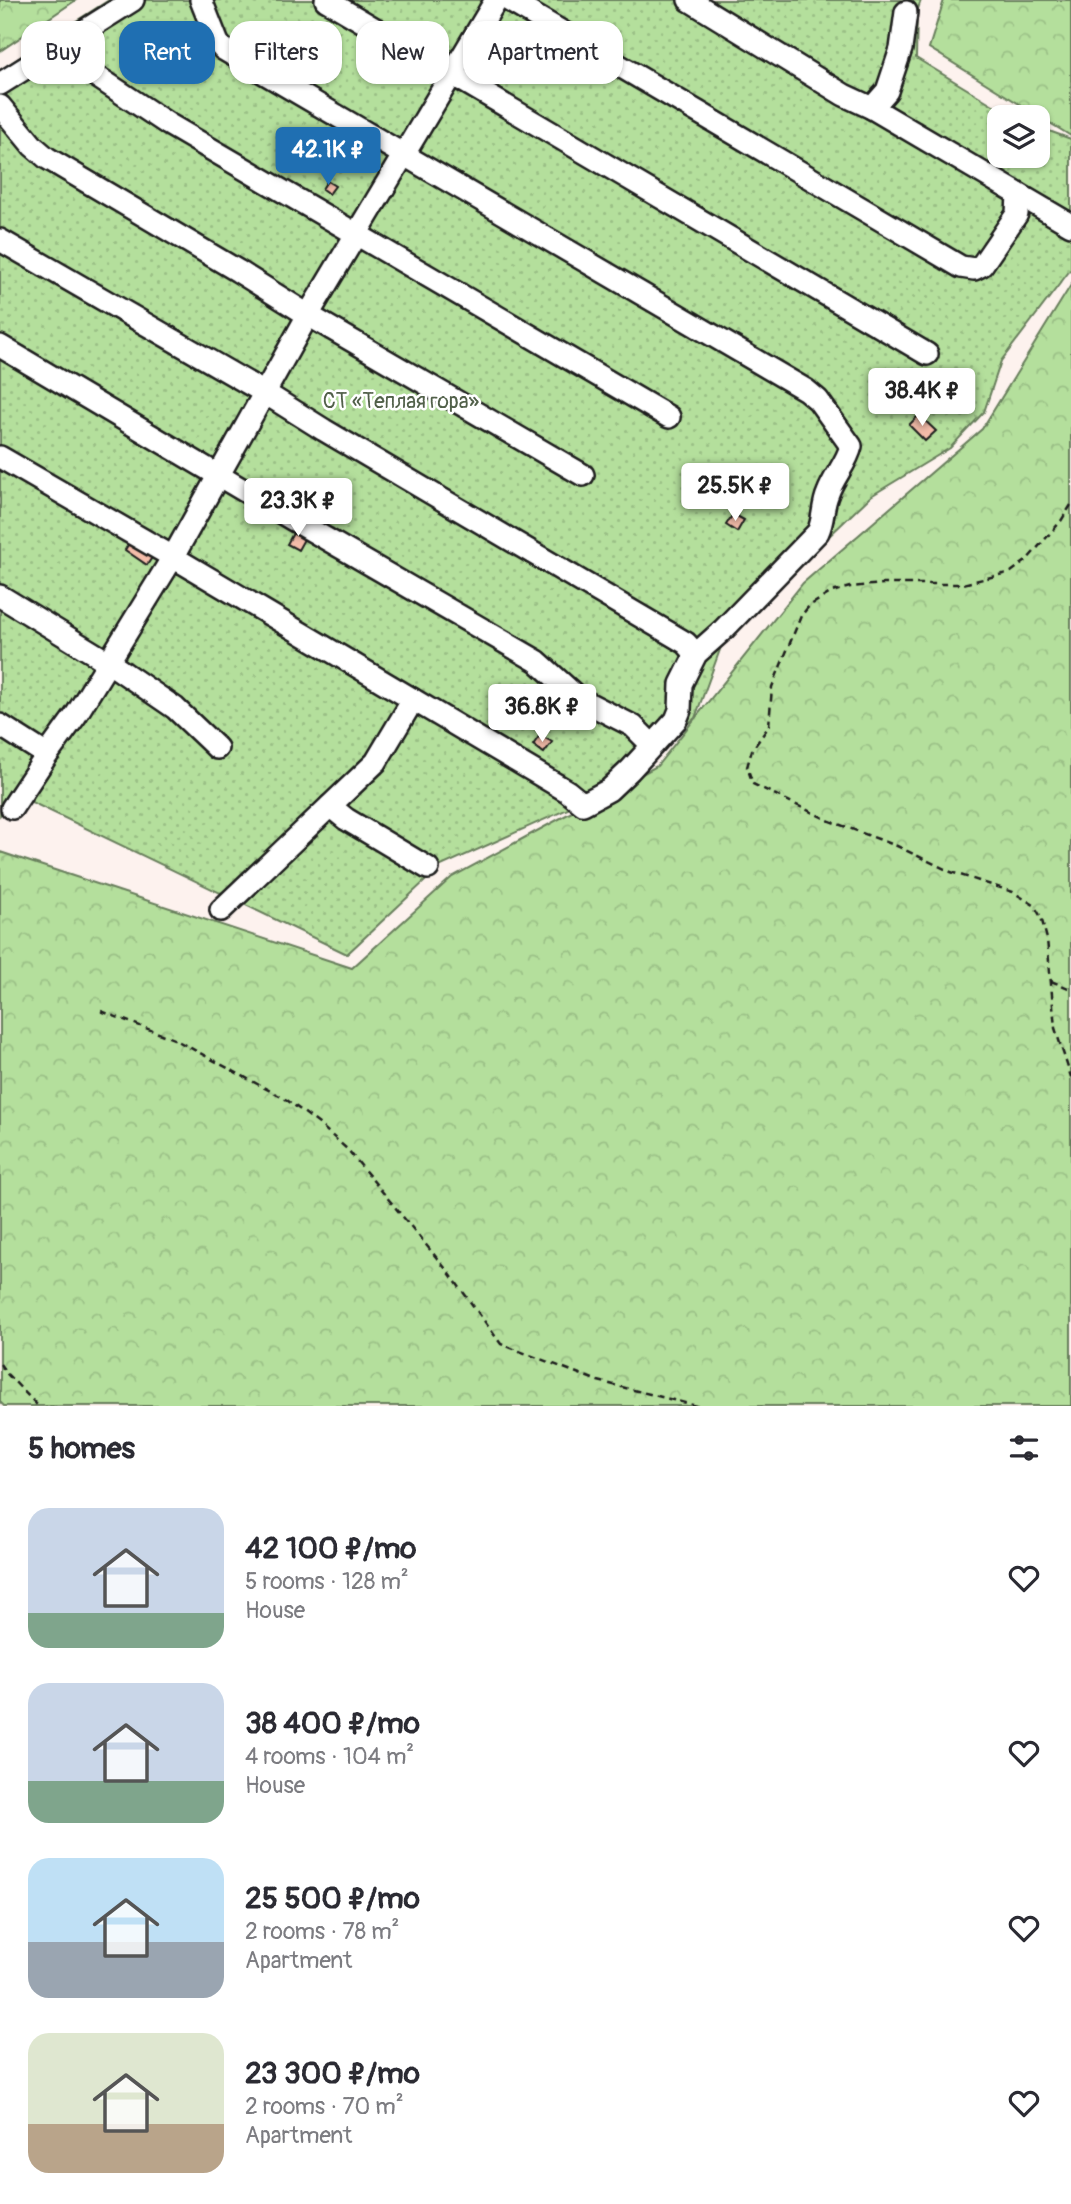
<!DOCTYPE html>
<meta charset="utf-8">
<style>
:root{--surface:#fff;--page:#f2f2f3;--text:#2b2b33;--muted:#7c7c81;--accent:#1f6fb2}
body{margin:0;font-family:Pangolin,sans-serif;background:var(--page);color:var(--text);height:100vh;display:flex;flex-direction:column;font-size:26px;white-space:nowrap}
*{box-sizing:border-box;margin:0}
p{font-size:23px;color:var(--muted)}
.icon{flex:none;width:38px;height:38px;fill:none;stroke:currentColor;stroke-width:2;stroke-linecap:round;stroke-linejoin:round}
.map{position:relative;height:1406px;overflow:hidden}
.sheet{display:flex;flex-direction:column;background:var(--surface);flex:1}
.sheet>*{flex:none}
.hud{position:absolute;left:21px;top:21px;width:700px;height:63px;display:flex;gap:14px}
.controls{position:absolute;left:987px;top:105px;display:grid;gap:14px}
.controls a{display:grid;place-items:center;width:63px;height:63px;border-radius:14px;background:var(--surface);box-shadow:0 2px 5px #0004;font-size:35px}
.price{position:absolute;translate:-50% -60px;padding:0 16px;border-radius:7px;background:#fff;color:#222;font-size:23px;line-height:46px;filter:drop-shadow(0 2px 4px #0008)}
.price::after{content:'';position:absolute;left:50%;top:42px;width:21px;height:16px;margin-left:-10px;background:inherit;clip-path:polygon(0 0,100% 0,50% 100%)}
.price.active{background:var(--accent);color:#fff}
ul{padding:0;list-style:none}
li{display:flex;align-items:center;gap:21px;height:175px;padding:0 28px}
li span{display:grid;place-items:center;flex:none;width:196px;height:140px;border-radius:21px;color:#555}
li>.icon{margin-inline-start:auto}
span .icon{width:84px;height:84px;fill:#fffc;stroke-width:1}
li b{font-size:30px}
h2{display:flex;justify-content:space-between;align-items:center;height:84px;padding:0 28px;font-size:30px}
.pill{padding:0 24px;border-radius:21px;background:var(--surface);box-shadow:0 2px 5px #0004;font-size:24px;line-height:63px}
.pill.active{background:var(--accent);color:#fff}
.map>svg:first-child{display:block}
.forest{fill:url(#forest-crowns);stroke:#687e5c;stroke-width:2}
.park{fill:url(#park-dots);stroke:#687e5c;stroke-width:2}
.building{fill:#f5bdaa;stroke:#1c1c1c;stroke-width:2}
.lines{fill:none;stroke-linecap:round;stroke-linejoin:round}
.minor-casing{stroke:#1c1c1c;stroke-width:26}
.path{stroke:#1c1c1c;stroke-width:2.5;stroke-dasharray:7 5;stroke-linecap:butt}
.minor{stroke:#fff;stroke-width:21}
.labels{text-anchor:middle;stroke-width:5;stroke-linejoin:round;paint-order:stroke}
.park-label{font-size:21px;fill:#516049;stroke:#fff}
</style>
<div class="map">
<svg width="1071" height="1406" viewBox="0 0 1071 1406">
<defs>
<pattern id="forest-crowns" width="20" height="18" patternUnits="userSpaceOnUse" patternTransform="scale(1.75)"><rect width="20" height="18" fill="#b4df9c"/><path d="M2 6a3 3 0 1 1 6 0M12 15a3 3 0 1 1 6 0" fill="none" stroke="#9abf86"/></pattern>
<pattern id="park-dots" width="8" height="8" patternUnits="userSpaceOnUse" patternTransform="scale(1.75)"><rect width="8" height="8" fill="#b4df9c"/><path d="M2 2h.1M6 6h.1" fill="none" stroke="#9abf86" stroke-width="1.8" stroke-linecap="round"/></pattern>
</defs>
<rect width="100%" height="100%" fill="#fdf2ee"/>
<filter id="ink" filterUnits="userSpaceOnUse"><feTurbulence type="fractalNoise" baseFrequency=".0143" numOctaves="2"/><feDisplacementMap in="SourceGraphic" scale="14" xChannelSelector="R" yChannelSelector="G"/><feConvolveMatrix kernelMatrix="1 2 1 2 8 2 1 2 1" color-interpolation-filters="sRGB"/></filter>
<g filter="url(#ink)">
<!-- forest -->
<g class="forest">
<polygon points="0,0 76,0 0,51"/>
<polygon points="944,0 1071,0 1071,136 929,48"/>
<polygon points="1071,285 1071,1406 4,1406 0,1402 0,852 352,968 452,877 657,766 803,583 982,429"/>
</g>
<!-- park -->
<polygon class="park" points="109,0 921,0 917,12 916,58 1013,117 999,117 999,156 1038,156 1038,127 1071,139 1071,269 1001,361 984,412 950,448 871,496 725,636 695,718 599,795 441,866 347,954 17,795 0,815 0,70"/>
<!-- building -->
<g class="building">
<polygon points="327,181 335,186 329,194 322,189"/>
<polygon points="919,415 936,431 925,441 909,425"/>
<polygon points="733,514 744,520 737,532 726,525"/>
<polygon points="297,526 308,532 298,550 287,544"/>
<polygon points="132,538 155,553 147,565 125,550"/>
<polygon points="540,735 552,742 544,753 533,745"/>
</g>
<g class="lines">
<!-- minor casing -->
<g class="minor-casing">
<g id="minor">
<polyline points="326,0 927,354"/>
<polyline points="508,0 961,267 974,269 982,265 1017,214 1018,194"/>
<polyline points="689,0 844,95 872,108 1071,225"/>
<polyline points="65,43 78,62 96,76 168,124 669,417"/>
<polyline points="0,84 133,0"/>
<polyline points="0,106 33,146 47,158 238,271 308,315 583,475"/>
<polyline points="872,108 887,91 901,49 906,12"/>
<polyline points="0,240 265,393 324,430 686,643 696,654"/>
<polyline points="0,346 292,519 537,661 578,698 633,726 652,745"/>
<polyline points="0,457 173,557 308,315 496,0"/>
<polyline points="0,596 108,662 175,708 217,748"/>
<path d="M0,725L47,755L76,715L173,557L567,791L583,804L609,790L630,770L676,720L680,710L681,684L696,654L723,630L818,532C824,520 822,506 828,493C834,476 847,463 851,446L818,400L806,390L223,49L218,43L201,0"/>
<polyline points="330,806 346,819 428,868"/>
<polyline points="12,808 47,755"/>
<polyline points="221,910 376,762 407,710 412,699"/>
</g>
</g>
<!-- path -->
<g class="path">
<polyline points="1071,505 1061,521 1026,561 1011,572 963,584 883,584 850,587 832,592 809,606 801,616 772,687 769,726 752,750 747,767 753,784 830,821 897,846 951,872 1013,892 1034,905 1041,917 1047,939 1055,1028 1071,1077"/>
<polyline points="1051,981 1071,989"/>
<polyline points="101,1011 174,1039 287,1100 319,1124 348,1150 450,1274 501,1344 598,1381 697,1406"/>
<polyline points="0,1364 7,1374 38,1406"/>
</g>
<!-- minor -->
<use href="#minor" class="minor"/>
</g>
</g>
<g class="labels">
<!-- park labels -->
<g class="park-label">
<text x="401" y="408">СТ «Теплая гора»</text>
</g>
</g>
</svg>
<div class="controls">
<a><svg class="icon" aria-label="layers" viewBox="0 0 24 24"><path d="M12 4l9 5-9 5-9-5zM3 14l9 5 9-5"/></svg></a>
</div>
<b class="price active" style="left:328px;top:187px">42.1K ₽</b>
<b class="price" style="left:922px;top:428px">38.4K ₽</b>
<b class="price" style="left:735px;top:523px">25.5K ₽</b>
<b class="price" style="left:298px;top:538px">23.3K ₽</b>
<b class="price" style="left:542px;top:744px">36.8K ₽</b>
<div class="hud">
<a class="pill">Buy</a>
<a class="pill active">Rent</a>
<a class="pill">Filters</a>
<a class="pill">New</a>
<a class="pill">Apartment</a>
</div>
</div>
<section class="sheet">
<h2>5 homes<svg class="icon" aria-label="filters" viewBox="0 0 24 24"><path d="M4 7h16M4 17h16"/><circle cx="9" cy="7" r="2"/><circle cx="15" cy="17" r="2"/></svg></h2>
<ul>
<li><span style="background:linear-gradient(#c9d6e8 75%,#7fa58c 0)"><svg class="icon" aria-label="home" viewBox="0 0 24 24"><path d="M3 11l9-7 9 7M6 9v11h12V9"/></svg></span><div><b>42 100 ₽/mo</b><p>5 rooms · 128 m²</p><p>House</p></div><svg class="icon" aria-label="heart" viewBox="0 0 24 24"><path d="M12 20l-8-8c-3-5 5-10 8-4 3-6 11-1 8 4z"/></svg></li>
<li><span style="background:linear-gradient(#c9d6e8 70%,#7fa58c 0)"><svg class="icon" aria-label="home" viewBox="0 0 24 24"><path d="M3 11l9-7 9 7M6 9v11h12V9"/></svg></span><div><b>38 400 ₽/mo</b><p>4 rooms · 104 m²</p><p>House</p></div><svg class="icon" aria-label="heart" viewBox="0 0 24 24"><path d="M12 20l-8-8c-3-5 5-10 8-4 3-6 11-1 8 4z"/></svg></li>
<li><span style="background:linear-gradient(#bfe0f5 60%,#9aa5b1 0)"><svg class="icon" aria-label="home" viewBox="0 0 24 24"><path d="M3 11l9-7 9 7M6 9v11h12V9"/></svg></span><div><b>25 500 ₽/mo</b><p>2 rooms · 78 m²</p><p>Apartment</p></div><svg class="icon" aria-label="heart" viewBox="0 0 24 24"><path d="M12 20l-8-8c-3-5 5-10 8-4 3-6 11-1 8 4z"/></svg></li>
<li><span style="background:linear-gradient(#dfe7d0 65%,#b9a48a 0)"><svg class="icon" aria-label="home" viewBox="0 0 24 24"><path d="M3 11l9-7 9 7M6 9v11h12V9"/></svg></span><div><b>23 300 ₽/mo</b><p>2 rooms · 70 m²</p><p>Apartment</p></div><svg class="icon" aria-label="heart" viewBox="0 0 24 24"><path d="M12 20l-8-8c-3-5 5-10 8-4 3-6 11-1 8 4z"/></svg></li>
</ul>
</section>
